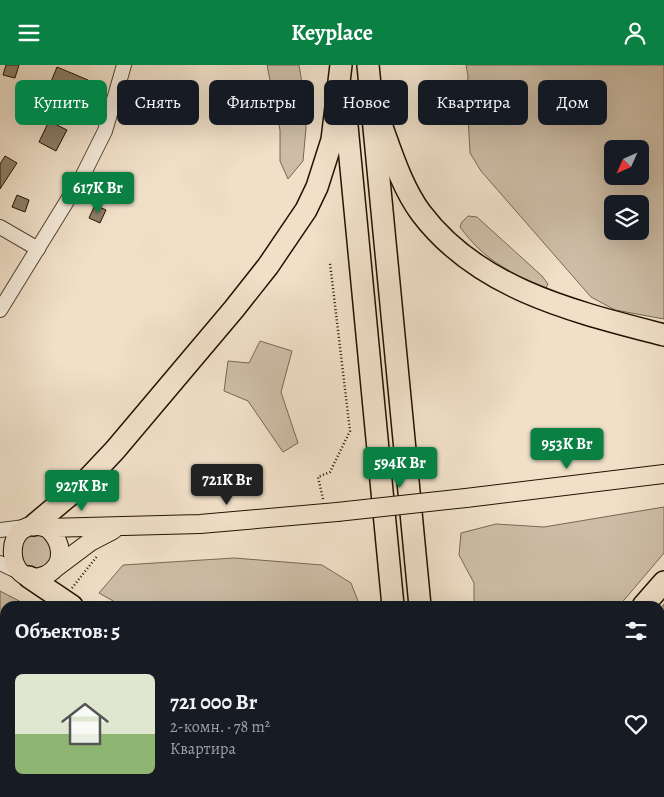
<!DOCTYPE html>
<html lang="ru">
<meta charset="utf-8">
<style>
:root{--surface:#171b24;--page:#20242c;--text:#f1f3f6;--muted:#9ea1a6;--line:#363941;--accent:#0b8043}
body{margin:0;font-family:Alegreya,serif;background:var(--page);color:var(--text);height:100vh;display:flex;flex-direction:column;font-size:19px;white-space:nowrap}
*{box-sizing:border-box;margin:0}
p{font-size:16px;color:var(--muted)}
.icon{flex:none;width:28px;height:28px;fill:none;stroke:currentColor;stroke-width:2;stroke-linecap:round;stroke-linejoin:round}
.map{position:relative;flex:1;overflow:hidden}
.panel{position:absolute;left:0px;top:536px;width:665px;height:196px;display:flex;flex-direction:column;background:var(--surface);border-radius:15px 15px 0 0;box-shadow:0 5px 20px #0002}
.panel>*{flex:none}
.top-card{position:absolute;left:15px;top:15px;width:635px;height:45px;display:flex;gap:10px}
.needle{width:32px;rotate:225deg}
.tools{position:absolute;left:604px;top:75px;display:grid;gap:10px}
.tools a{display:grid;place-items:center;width:45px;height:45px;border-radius:8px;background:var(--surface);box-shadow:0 5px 20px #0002;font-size:25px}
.price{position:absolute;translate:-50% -42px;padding:0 11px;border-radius:5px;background:var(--accent);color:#fff;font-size:16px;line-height:32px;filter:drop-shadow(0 1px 2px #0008)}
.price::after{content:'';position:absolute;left:50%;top:30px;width:15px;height:11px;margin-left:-8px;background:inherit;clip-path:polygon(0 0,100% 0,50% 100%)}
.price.selected{background:#222;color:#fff}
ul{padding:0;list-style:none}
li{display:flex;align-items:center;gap:15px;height:125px;padding:0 15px}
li+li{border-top:1px solid var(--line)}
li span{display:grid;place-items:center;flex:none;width:140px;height:100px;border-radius:8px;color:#555}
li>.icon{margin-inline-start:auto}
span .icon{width:60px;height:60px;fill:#fffc;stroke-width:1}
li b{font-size:21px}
h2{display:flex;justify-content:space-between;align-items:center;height:60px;padding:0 15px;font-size:21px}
.pill{padding:0 18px;border-radius:8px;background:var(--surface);box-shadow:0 5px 20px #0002;font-size:18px;line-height:45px}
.pill.selected{background:var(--accent);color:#fff}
header{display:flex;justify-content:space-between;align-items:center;height:65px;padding:0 15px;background:var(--accent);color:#fff;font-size:22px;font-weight:600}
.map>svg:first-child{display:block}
.green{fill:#cdbda6;stroke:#786853;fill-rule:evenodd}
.building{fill:#8d7e68;stroke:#221300}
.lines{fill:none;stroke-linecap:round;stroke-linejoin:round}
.minor-casing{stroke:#564632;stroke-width:16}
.major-casing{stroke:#221300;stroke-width:20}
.highway-casing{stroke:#221300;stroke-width:24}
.path{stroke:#221300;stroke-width:2.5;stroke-dasharray:1 2.5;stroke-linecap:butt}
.minor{stroke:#f5ebdb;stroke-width:14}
.major{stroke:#f0e0c8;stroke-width:18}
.highway{stroke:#f0e0c8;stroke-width:21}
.major-bridge-casing{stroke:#221300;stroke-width:20;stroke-linecap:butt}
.major-bridge{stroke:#f0e0c8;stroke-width:18}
</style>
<header><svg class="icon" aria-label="menu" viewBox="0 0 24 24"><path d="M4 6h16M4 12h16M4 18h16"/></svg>Keyplace<svg class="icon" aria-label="person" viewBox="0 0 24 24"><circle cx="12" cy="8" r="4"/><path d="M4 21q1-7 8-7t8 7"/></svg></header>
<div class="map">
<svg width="664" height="732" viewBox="0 0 664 732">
<rect width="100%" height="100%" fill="#f0e0c8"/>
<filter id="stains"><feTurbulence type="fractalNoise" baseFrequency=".004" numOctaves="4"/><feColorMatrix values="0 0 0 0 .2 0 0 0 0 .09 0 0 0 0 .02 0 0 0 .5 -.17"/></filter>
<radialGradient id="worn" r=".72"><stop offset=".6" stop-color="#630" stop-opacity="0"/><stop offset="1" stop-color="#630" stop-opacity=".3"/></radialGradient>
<!-- green -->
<g class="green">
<polygon points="267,0 299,0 304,30 306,63 303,96 288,114 280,96 280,65"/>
<path d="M466,0H664V254L615,245L591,232L481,106L470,88L467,31L468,11ZM612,84H640V111H612ZM612,139H640V166H612Z"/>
<path d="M468,151L477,152L542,211L548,219L546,223H542C506,204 485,196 460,162L462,157Z"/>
<polygon points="260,276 292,286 281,327 298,378 283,387 248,336 224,326 228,296 249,298"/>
<polygon points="664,442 664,488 619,541 474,541 474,518 459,490 461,468 496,459 544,462"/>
<circle cx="35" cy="486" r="17"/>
<polygon points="234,493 322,500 351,518 360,541 122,541 99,528 123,500"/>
<polygon points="0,526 29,541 5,541 5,566 0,559"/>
<polygon points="664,539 664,616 660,620 660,544"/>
<polygon points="0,600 5,603 5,728 223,728 231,732 0,732"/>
<polygon points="664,658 664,732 598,732 602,728 660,728 660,663"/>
<polygon points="269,728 356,728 357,732 275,732"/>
</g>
<!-- building -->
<g class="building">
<polygon points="6,0 19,0 15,13 3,10"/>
<polygon points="57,2 88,15 82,29 64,21 54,39 44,34"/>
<polygon points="49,56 67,65 56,86 39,77"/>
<polygon points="5,91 17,98 0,124 0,99"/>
<polygon points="17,130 29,135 25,147 12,142"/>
<polygon points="95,140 106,145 100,158 89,153"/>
</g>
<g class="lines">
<!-- minor casing -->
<g class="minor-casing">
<g id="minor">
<polyline points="0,162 38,184"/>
<polyline points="0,245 83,110 105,66 124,0"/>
<polyline points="0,465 25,462"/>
<polyline points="0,498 19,507"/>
</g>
</g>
<!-- major casing -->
<g class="major-casing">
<g id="major">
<polyline points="466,433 664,409"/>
<path d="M47,463C62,475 67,500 46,510C3,529 0,446 47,463L200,459L337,447"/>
<polyline points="54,504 90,477 113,465"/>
</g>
</g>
<!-- highway casing -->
<g class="highway-casing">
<g id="highway">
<polyline points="368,0 420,541"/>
<polyline points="345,40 393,541"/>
<path d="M382,62C392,90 403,124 421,148C479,225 576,247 664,270"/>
<polyline points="34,460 83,419 115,385 234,244 268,201 306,145 317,122 332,75 341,0"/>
<polyline points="29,512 72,541"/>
<polyline points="643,541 664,517"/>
<polyline points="397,728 399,732"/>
<polyline points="438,728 439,732"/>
<polyline points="491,732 494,728"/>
</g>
</g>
<!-- path -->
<g class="path">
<polyline points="323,434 318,412 330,407 350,366 330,198"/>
<polyline points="72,523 98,490"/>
<polyline points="0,568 5,569"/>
</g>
<!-- minor -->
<use href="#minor" class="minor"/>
<!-- major -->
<use href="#major" class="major"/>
<!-- highway -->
<use href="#highway" class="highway"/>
<!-- major-bridge casing -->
<g class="major-bridge-casing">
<polyline id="major-bridge" points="337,447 466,433"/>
</g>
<!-- major-bridge -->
<use href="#major-bridge" class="major-bridge"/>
</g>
<rect width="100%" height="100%" filter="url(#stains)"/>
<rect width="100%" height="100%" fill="url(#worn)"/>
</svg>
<div class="tools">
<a><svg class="needle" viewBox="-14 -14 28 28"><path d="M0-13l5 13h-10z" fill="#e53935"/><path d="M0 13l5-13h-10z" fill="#9ea1a6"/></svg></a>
<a><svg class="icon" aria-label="layers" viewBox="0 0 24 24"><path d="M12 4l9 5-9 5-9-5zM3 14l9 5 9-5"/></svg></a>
</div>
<b class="price" style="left:98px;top:149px">617K Br</b>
<b class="price" style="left:567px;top:405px">953K Br</b>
<b class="price" style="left:400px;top:424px">594K Br</b>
<b class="price selected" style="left:227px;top:441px">721K Br</b>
<b class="price" style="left:82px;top:447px">927K Br</b>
<div class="top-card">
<a class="pill selected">Купить</a>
<a class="pill">Снять</a>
<a class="pill">Фильтры</a>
<a class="pill">Новое</a>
<a class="pill">Квартира</a>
<a class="pill">Дом</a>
</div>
<section class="panel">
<h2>Объектов: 5<svg class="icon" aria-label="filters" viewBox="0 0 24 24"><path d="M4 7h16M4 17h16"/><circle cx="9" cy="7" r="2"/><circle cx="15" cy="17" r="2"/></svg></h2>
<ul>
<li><span style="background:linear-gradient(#dfe7d0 60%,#8fb573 0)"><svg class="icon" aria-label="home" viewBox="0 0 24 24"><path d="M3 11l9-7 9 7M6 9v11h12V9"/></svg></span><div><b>721 000 Br</b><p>2-комн. · 78 m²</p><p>Квартира</p></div><svg class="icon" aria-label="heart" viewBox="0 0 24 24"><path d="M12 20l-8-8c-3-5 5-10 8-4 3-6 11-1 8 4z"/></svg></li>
</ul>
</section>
</div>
